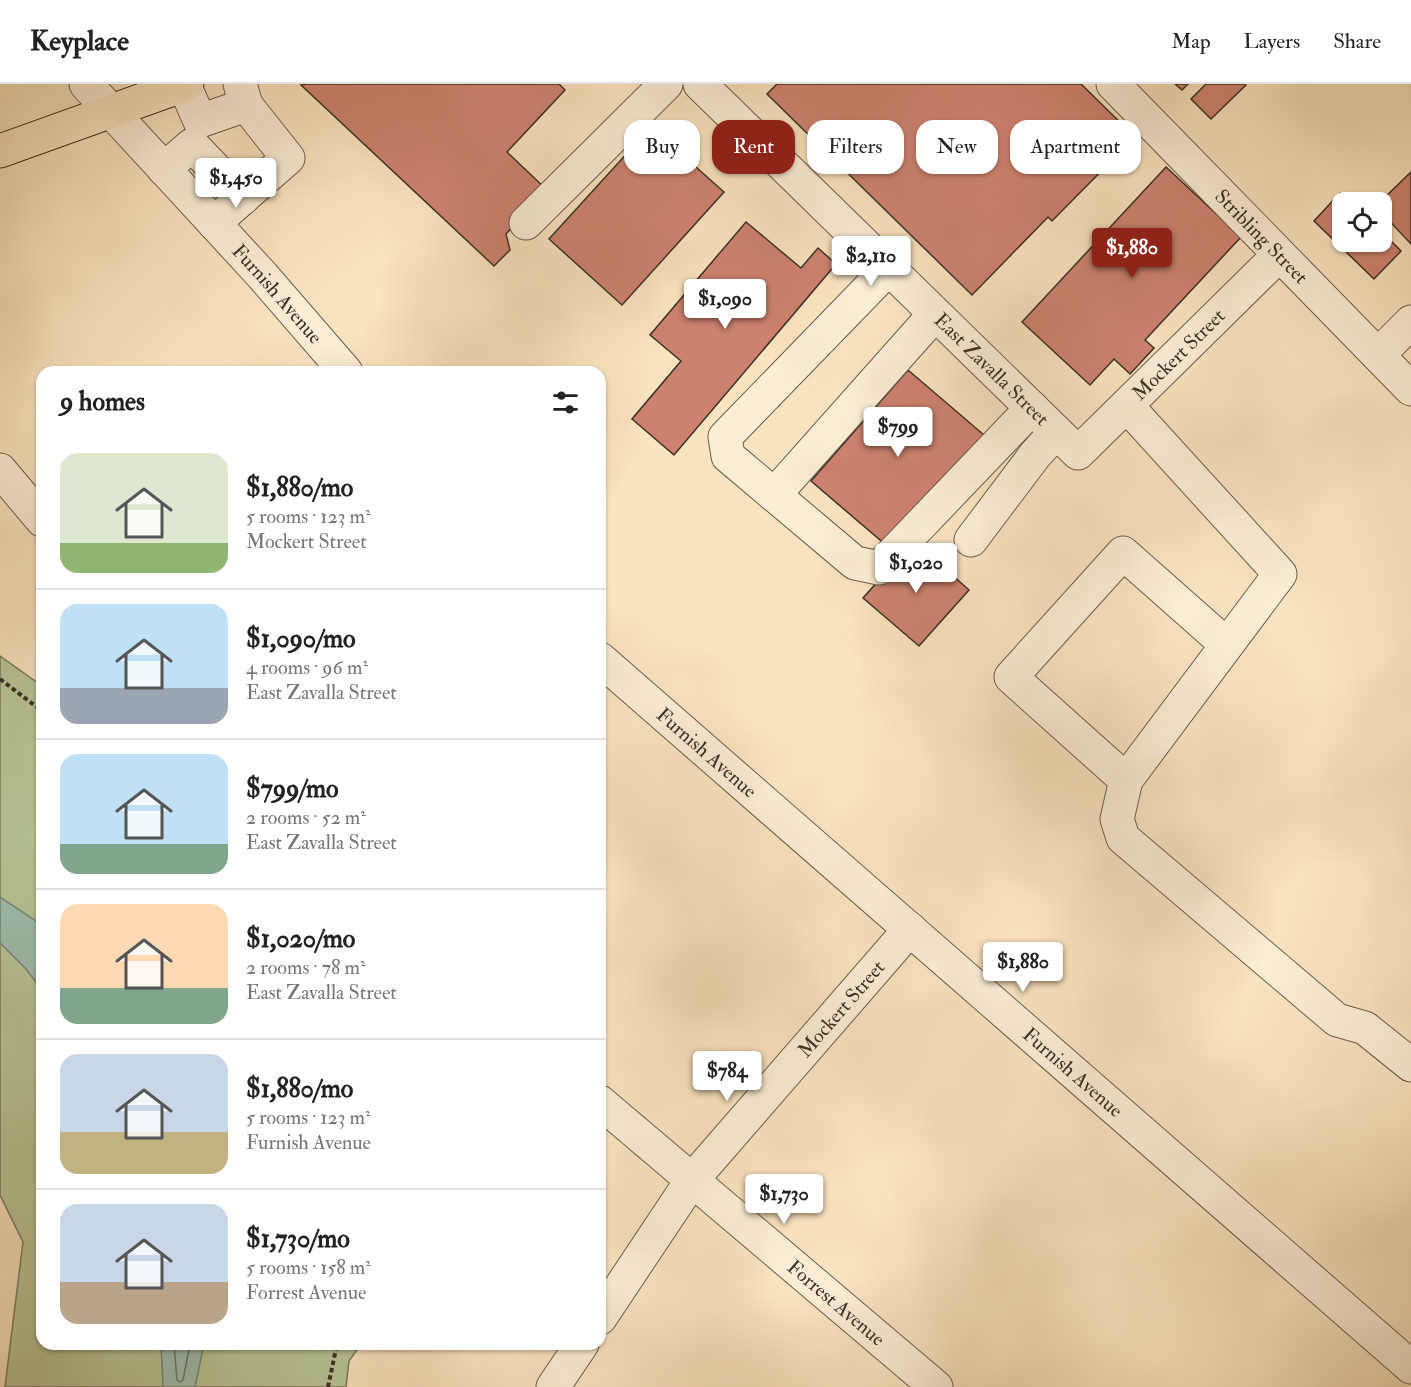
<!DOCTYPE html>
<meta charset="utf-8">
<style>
:root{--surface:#fff;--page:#f2f2f2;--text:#222;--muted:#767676;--line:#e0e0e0;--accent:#8f2418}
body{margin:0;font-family:"IM FELL Double Pica",serif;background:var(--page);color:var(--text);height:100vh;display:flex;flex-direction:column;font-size:22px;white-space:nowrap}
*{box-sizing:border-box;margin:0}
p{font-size:20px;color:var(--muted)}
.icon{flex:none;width:33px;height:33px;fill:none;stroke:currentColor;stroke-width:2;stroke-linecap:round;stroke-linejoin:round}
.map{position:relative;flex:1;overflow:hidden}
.side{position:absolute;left:36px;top:282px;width:570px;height:984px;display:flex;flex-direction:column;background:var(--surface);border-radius:18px;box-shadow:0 2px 4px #0004}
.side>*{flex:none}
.guide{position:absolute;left:624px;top:36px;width:570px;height:54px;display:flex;gap:12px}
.fabs{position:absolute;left:1332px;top:108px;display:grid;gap:12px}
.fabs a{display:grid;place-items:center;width:60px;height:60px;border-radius:12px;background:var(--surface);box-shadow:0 2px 4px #0004;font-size:30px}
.price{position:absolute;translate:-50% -51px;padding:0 14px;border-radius:6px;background:#fff;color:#222;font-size:20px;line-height:39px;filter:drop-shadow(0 2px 3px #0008)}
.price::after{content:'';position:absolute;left:50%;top:36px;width:18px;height:14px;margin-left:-9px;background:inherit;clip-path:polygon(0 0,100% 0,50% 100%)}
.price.on{background:var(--accent);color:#fff}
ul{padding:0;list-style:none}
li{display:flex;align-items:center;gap:18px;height:150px;padding:0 24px}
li+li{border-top:2px solid var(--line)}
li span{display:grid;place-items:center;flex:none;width:168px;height:120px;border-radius:18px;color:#555}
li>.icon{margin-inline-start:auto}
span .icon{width:72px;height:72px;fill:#fffc;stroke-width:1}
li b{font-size:26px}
h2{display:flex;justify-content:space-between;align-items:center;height:72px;padding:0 24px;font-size:26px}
.chip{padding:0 21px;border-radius:18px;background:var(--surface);box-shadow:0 2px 4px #0004;font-size:21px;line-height:54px}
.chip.on{background:var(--accent);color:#fff}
header{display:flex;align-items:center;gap:36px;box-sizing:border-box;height:84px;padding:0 30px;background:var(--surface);border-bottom:2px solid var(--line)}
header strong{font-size:28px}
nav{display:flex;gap:33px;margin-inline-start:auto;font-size:21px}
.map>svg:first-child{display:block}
.green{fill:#b7c597;stroke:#797a5e;stroke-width:1.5}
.water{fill:#9ebeaf;stroke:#768577;stroke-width:1.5}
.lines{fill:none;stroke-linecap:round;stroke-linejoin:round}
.shore{stroke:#6c776a;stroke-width:1.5}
.building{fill:#cd826f;stroke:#3b3024;stroke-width:1.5}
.minor-casing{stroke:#6b5d4b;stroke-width:35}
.major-casing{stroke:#3b3024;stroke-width:35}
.path{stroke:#3b3024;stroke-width:4;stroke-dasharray:4.5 3;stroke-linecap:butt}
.minor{stroke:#fcedd5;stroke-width:33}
.major{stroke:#fae3bf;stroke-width:33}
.labels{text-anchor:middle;stroke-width:4.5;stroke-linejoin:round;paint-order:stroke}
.street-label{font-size:20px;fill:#3b3024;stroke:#fcedd5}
</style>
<header>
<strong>Keyplace</strong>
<nav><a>Map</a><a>Layers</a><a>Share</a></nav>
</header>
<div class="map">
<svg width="1411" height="1303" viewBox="0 0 1411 1303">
<rect width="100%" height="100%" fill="#fae3bf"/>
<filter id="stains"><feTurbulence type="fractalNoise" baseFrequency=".00333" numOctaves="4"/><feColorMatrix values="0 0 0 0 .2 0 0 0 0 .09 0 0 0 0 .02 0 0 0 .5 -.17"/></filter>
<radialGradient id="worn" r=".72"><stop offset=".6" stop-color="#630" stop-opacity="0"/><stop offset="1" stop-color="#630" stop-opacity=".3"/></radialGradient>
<!-- green -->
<polygon class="green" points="0,572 42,602 42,1260 361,1260 349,1277 346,1303 5,1303 23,1158 0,1111"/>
<!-- water -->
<g class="water">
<polygon points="0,813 42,841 42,906 26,885 0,859"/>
<polygon points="161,1260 204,1260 195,1303 163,1303"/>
</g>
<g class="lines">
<!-- shore -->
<polyline class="shore" points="174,1260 177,1296 180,1298 183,1296 190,1260"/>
</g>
<!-- building -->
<g class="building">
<polygon points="307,0 559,0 565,6 507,68 547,106 506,150 510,166 494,182 301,1"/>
<polygon points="777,0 1081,0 1135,53 1052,137 1048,133 972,211 767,10"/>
<polygon points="1175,0 1188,0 1182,6"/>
<polygon points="1206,0 1245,0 1246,1 1211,35 1191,15"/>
<polygon points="651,43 724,108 622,221 549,155"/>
<polygon points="1166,83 1241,153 1145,256 1154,264 1130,290 1114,275 1090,301 1022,238"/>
<polygon points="1411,88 1411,160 1382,129 1382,118 1380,118"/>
<polygon points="1340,109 1350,118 1342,118 1342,158 1382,158 1382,148 1401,167 1374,195 1314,137"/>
<polygon points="746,138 801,184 818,164 836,180 674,371 632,335 681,277 650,251"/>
<polygon points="908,286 984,351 887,462 811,397"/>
<polygon points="914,457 969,506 919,562 863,514"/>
</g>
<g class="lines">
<!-- minor casing -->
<g class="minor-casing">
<g id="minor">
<path id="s1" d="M86,0L262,191L346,288"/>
<path id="s2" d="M700,0L1078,369L1279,171"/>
<path id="s3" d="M1113,0L1411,305"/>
<polyline points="184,1 200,37 246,21"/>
<polyline points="164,85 192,61 243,114"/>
<polyline points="214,139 288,74 246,21 240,0"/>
<polyline points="526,139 666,0"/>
<polyline points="889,184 725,353 728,372 855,479 879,484 1032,324"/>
<polyline points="1378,271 1411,238"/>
<polyline points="1127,322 1280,490 1126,696 1011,593 1123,469 1227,561"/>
<polyline points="0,386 42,436"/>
<polyline points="774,411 935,230"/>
<polyline points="971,456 1035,371 1056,348"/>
<path id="s4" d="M600,575L1411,1283"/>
<polyline points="1126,696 1117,735 1123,754 1337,936 1365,944 1411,981"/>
<path id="s5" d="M600,1018L936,1303"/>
<path id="s6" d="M600,1234L692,1096L910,845"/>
<polyline points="553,1303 582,1260"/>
</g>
</g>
<!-- major casing -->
<g class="major-casing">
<polyline id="major" points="0,67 187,0"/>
</g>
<!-- path -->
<g class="path">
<polyline points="0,595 42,627"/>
<polyline points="328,1303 337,1260"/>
</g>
<!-- minor -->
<use href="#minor" class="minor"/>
<!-- major -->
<use href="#major" class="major"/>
</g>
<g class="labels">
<!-- street labels -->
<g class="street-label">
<text dy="7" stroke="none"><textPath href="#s3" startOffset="213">Stribling Street</textPath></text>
<text dy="7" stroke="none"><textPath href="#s1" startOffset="284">Furnish Avenue</textPath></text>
<text dy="7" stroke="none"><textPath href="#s2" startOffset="669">Mockert Street</textPath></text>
<text dy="7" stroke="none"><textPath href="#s2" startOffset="408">East Zavalla Street</textPath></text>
<text dy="7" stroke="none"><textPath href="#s4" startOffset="142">Furnish Avenue</textPath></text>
<text dy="7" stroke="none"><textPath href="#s6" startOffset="393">Mockert Street</textPath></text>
<text dy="7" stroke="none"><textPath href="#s4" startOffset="628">Furnish Avenue</textPath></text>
<text dy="7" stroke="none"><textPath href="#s5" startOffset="310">Forrest Avenue</textPath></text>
</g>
</g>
<rect width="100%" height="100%" filter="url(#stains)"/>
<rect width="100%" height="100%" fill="url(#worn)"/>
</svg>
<div class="fabs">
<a><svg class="icon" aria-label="locate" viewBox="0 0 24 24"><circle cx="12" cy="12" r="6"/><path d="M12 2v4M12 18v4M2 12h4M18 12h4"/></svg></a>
</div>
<b class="price" style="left:236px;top:125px">$1,450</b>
<b class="price on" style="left:1132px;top:195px">$1,880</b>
<b class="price" style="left:871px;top:203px">$2,110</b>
<b class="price" style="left:725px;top:246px">$1,090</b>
<b class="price" style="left:898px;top:374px">$799</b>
<b class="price" style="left:916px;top:510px">$1,020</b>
<b class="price" style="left:1023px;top:909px">$1,880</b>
<b class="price" style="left:727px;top:1018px">$784</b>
<b class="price" style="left:784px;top:1141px">$1,730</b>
<div class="guide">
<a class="chip">Buy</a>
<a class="chip on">Rent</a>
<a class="chip">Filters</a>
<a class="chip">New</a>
<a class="chip">Apartment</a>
</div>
<section class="side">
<h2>9 homes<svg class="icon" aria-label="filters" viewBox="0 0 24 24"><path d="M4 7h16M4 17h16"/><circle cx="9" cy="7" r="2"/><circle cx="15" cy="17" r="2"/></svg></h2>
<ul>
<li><span style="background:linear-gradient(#dfe7d0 75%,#8fb573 0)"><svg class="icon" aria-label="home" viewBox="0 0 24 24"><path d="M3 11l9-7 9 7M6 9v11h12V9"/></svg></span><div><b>$1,880/mo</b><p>5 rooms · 123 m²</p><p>Mockert Street</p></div></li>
<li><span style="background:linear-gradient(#bfe0f5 70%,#9aa5b1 0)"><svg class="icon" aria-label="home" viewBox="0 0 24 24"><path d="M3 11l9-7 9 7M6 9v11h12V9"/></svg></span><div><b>$1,090/mo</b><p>4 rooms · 96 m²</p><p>East Zavalla Street</p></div></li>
<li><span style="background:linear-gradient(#bfe0f5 75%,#7fa58c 0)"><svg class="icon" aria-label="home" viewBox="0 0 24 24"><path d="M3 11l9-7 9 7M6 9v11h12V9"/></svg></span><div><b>$799/mo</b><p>2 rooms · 52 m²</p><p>East Zavalla Street</p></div></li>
<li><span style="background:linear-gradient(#ffd9b3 70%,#7fa58c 0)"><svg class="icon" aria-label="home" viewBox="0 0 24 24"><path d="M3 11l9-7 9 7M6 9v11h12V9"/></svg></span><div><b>$1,020/mo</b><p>2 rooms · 78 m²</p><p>East Zavalla Street</p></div></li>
<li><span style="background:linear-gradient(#c9d6e8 65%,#c2b280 0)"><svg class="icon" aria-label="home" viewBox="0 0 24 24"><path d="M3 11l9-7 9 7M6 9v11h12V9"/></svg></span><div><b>$1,880/mo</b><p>5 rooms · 123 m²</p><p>Furnish Avenue</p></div></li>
<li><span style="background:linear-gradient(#c9d6e8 65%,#b9a48a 0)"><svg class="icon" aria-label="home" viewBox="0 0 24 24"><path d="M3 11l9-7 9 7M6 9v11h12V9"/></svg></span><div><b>$1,730/mo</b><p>5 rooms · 158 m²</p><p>Forrest Avenue</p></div></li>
</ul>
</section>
</div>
